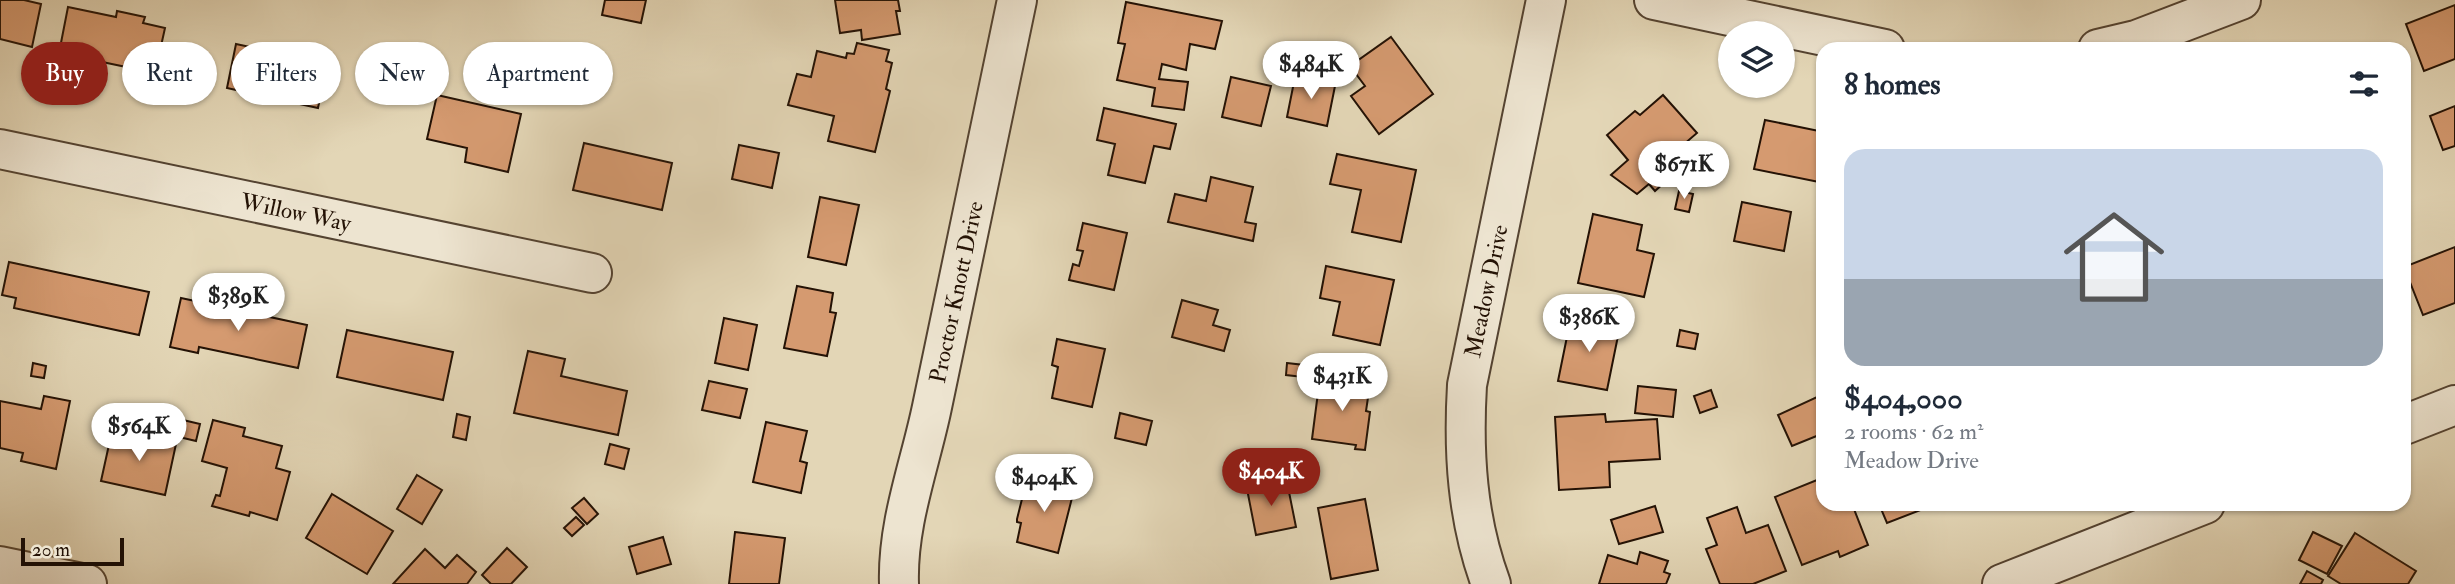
<!DOCTYPE html>
<meta charset="utf-8">
<style>
:root{--surface:#fff;--page:#f6f6f7;--text:#1f2937;--muted:#747a83;--accent:#8f2418}
body{margin:0;font-family:"IM FELL Double Pica",serif;background:var(--page);color:var(--text);height:100vh;display:flex;flex-direction:column;font-size:26px;white-space:nowrap}
*{box-sizing:border-box;margin:0}
p{font-size:23px;color:var(--muted)}
.icon{flex:none;width:38px;height:38px;fill:none;stroke:currentColor;stroke-width:2;stroke-linecap:round;stroke-linejoin:round}
.map{position:relative;flex:1;overflow:hidden}
.panel{position:absolute;left:1816px;top:42px;width:595px;height:469px;display:flex;flex-direction:column;background:var(--surface);border-radius:21px;box-shadow:0 2px 5px #0004}
.panel>*{flex:none}
.banner{position:absolute;left:21px;top:42px;width:665px;height:63px;display:flex;gap:14px}
.buttons{position:absolute;left:1718px;top:21px;display:grid;gap:14px}
.buttons a{display:grid;place-items:center;width:77px;height:77px;border-radius:50%;background:var(--surface);box-shadow:0 2px 5px #0004;font-size:35px}
.scale{position:absolute;left:21px;bottom:18px;width:103px;box-sizing:border-box;padding-left:7px;border:4px solid #241205;border-top:0;font-size:19px;line-height:24px;white-space:nowrap;color:#241205;-webkit-text-stroke:5px #ede4d0;paint-order:stroke}
.price{position:absolute;translate:-50% -60px;padding:0 16px;border-radius:24px;background:#fff;color:#222;font-size:23px;line-height:46px;filter:drop-shadow(0 2px 4px #0008)}
.price::after{content:'';position:absolute;left:50%;top:42px;width:21px;height:16px;margin-left:-10px;background:inherit;clip-path:polygon(0 0,100% 0,50% 100%)}
.price.active{background:var(--accent);color:#fff}
ul{padding:0;list-style:none}
li{display:grid;align-content:center;gap:14px;height:371px;padding:0 28px}
li span{display:grid;place-items:center;height:217px;border-radius:21px;color:#555}
li>.icon{margin-inline-start:auto}
span .icon{width:126px;height:126px;fill:#fffc;stroke-width:1}
li b{font-size:30px}
h2{display:flex;justify-content:space-between;align-items:center;height:84px;padding:0 28px;font-size:30px}
.pill{padding:0 24px;border-radius:32px;background:var(--surface);box-shadow:0 2px 5px #0004;font-size:24px;line-height:63px}
.pill.active{background:var(--accent);color:#fff}
.map>svg:first-child{display:block}
.building{fill:#d59a70;stroke:#241205;stroke-width:2}
.lines{fill:none;stroke-linecap:round;stroke-linejoin:round}
.minor-casing{stroke:#544331;stroke-width:42}
.minor{stroke:#ede4d0;stroke-width:38}
.labels{text-anchor:middle;stroke-width:6;stroke-linejoin:round;paint-order:stroke}
.street-label{font-size:23px;fill:#241205;stroke:#ede4d0}
</style>
<div class="map">
<svg width="2455" height="584" viewBox="0 0 2455 584">
<rect width="100%" height="100%" fill="#e3d6b6"/>
<filter id="stains"><feTurbulence type="fractalNoise" baseFrequency=".00286" numOctaves="4"/><feColorMatrix values="0 0 0 0 .2 0 0 0 0 .09 0 0 0 0 .02 0 0 0 .5 -.17"/></filter>
<radialGradient id="worn" r=".72"><stop offset=".6" stop-color="#630" stop-opacity="0"/><stop offset="1" stop-color="#630" stop-opacity=".3"/></radialGradient>
<!-- building -->
<g class="building">
<polygon points="0,0 24,0 41,4 32,47 0,39"/>
<polygon points="605,0 646,0 641,23 602,15"/>
<polygon points="835,0 898,0 900,11 896,11 900,34 862,40 861,30 840,33"/>
<polygon points="1126,2 1222,21 1215,49 1190,44 1186,70 1162,64 1159,79 1188,82 1184,110 1152,106 1155,88 1117,80 1125,44 1118,43"/>
<polygon points="2455,5 2455,59 2424,71 2406,24"/>
<polygon points="68,7 116,17 117,11 145,17 143,23 165,28 155,73 59,53"/>
<polygon points="1391,37 1433,94 1379,134 1351,96 1365,86 1350,66"/>
<polygon points="857,43 889,50 886,61 892,63 886,89 890,91 875,152 828,141 834,116 788,105 797,74 811,77 817,51 846,58 847,53 854,54"/>
<polygon points="236,44 327,63 318,108 227,88"/>
<polygon points="385,52 401,56 395,81 379,77"/>
<polygon points="1231,77 1271,86 1261,126 1222,117"/>
<polygon points="1295,77 1335,86 1327,126 1287,117"/>
<polygon points="437,95 521,114 508,172 465,162 467,148 427,139"/>
<polygon points="1663,95 1697,133 1676,151 1686,163 1655,191 1649,184 1637,194 1611,175 1628,160 1607,135 1635,111 1640,115"/>
<polygon points="2455,106 2455,146 2443,150 2430,116"/>
<polygon points="1104,108 1176,124 1170,149 1154,146 1145,183 1108,175 1115,144 1097,140"/>
<polygon points="1765,120 1824,132 1824,183 1754,169"/>
<polygon points="584,143 672,163 662,210 573,190"/>
<polygon points="739,145 779,153 772,188 732,179"/>
<polygon points="1337,154 1416,170 1401,242 1352,232 1361,190 1330,184"/>
<polygon points="1211,177 1253,187 1245,222 1256,224 1253,241 1168,222 1175,194 1206,201"/>
<polygon points="1679,191 1693,194 1689,212 1675,209"/>
<polygon points="820,197 859,205 846,265 808,257"/>
<polygon points="1742,202 1791,212 1784,251 1734,241"/>
<polygon points="1593,214 1642,225 1637,250 1654,254 1644,297 1578,283"/>
<polygon points="1083,223 1127,233 1114,290 1069,280 1073,264 1079,266 1083,251 1077,250"/>
<polygon points="2455,247 2455,303 2423,315 2404,267"/>
<polygon points="9,262 149,292 139,335 14,308 16,298 2,295"/>
<polygon points="1326,266 1394,280 1380,345 1333,335 1340,302 1320,298"/>
<polygon points="797,286 833,293 830,312 836,313 827,356 784,348"/>
<polygon points="181,298 307,325 298,368 199,347 198,353 170,347"/>
<polygon points="1182,300 1218,310 1213,325 1230,330 1224,351 1172,337"/>
<polygon points="1571,317 1620,326 1607,390 1558,381"/>
<polygon points="724,318 757,325 748,370 715,363"/>
<polygon points="347,330 453,352 443,400 337,377"/>
<polygon points="1680,330 1698,334 1695,349 1677,346"/>
<polygon points="1057,339 1105,349 1092,407 1052,398 1058,367 1052,365"/>
<polygon points="528,351 565,359 561,376 627,391 618,435 514,413"/>
<polygon points="33,363 46,366 44,378 31,376"/>
<polygon points="1287,363 1304,365 1303,377 1286,375"/>
<polygon points="1320,377 1370,384 1366,411 1370,412 1365,450 1355,449 1356,445 1312,439"/>
<polygon points="709,381 747,389 740,418 702,410"/>
<polygon points="1638,386 1676,390 1673,417 1635,413"/>
<polygon points="1711,390 1717,407 1700,413 1694,396"/>
<polygon points="44,396 70,401 56,469 21,461 23,453 0,448 0,401 41,409"/>
<polygon points="1817,397 1824,411 1824,433 1792,446 1778,415"/>
<polygon points="1120,413 1152,421 1146,445 1115,438"/>
<polygon points="457,414 470,417 466,440 453,437"/>
<polygon points="1605,414 1606,422 1657,419 1660,459 1609,462 1610,487 1559,490 1555,417"/>
<polygon points="183,420 200,424 196,441 179,437"/>
<polygon points="213,420 245,428 243,436 282,446 276,468 290,472 277,520 250,512 249,516 212,506 216,495 220,496 227,468 202,461"/>
<polygon points="766,422 807,431 800,461 807,463 801,493 753,482"/>
<polygon points="112,431 176,444 165,495 101,481"/>
<polygon points="610,444 629,449 624,469 605,464"/>
<polygon points="417,475 442,490 422,524 397,509"/>
<polygon points="1033,476 1075,486 1058,553 1017,542 1021,523 1017,522 1017,519 1025,487 1030,488"/>
<polygon points="1822,478 1824,504 1852,504 1868,545 1840,557 1838,551 1802,565 1775,497"/>
<polygon points="1287,482 1296,527 1256,535 1247,489"/>
<polygon points="332,494 393,531 367,574 306,538"/>
<polygon points="584,498 598,514 587,524 572,508"/>
<polygon points="1365,499 1378,570 1331,579 1318,508"/>
<polygon points="1879,504 1936,504 1887,523"/>
<polygon points="1655,506 1663,532 1619,544 1611,520"/>
<polygon points="1737,507 1746,533 1768,525 1786,571 1753,584 1720,584 1706,549 1717,545 1707,518"/>
<polygon points="576,517 584,525 572,536 564,528"/>
<polygon points="735,532 785,538 779,584 729,584"/>
<polygon points="2313,532 2342,546 2327,574 2299,560"/>
<polygon points="2355,533 2416,571 2408,584 2341,584 2328,576"/>
<polygon points="663,537 671,564 637,574 629,547"/>
<polygon points="507,548 527,567 511,584 491,584 482,575"/>
<polygon points="425,549 445,568 457,555 476,572 467,584 393,584"/>
<polygon points="1640,552 1668,561 1664,572 1670,574 1666,584 1599,584 1608,555 1637,564"/>
<polygon points="2307,571 2323,580 2321,584 2300,584"/>
</g>
<g class="lines">
<!-- minor casing -->
<g class="minor-casing">
<g id="minor">
<polyline points="1654,0 1885,49"/>
<polyline points="2098,49 2136,40 2241,0"/>
<polyline points="0,149 592,273"/>
<polyline points="2404,425 2455,405"/>
<polyline points="0,566 87,584"/>
<path d="M899,584C897,523 920,465 932,407C961,271 988,136 1017,0"/>
<path d="M1491,584C1467,519 1463,453 1467,385L1546,0"/>
<polyline points="2002,584 2205,504"/>
</g>
</g>
<!-- minor -->
<use href="#minor" class="minor"/>
</g>
<g class="labels">
<!-- street labels -->
<g class="street-label">
<text transform="translate(296 212) rotate(12)" y="8">Willow Way</text>
<text transform="translate(1486 291) rotate(-78)" y="8">Meadow Drive</text>
<text transform="translate(956 292) rotate(-78)" y="8">Proctor Knott Drive</text>
</g>
</g>
<rect width="100%" height="100%" filter="url(#stains)"/>
<rect width="100%" height="100%" fill="url(#worn)"/>
</svg>
<div class="buttons">
<a><svg class="icon" aria-label="layers" viewBox="0 0 24 24"><path d="M12 4l9 5-9 5-9-5zM3 14l9 5 9-5"/></svg></a>
</div>
<div class="scale">20 m</div>
<b class="price" style="left:1311px;top:101px">$484K</b>
<b class="price" style="left:1684px;top:201px">$671K</b>
<b class="price" style="left:238px;top:333px">$389K</b>
<b class="price" style="left:1589px;top:354px">$386K</b>
<b class="price" style="left:1342px;top:413px">$431K</b>
<b class="price" style="left:139px;top:463px">$564K</b>
<b class="price active" style="left:1271px;top:508px">$404K</b>
<b class="price" style="left:1044px;top:514px">$404K</b>
<div class="banner">
<a class="pill active">Buy</a>
<a class="pill">Rent</a>
<a class="pill">Filters</a>
<a class="pill">New</a>
<a class="pill">Apartment</a>
</div>
<section class="panel">
<h2>8 homes<svg class="icon" aria-label="filters" viewBox="0 0 24 24"><path d="M4 7h16M4 17h16"/><circle cx="9" cy="7" r="2"/><circle cx="15" cy="17" r="2"/></svg></h2>
<ul>
<li><span style="background:linear-gradient(#c9d6e8 60%,#9aa5b1 0)"><svg class="icon" aria-label="home" viewBox="0 0 24 24"><path d="M3 11l9-7 9 7M6 9v11h12V9"/></svg></span><div><b>$404,000</b><p>2 rooms · 62 m²</p><p>Meadow Drive</p></div></li>
</ul>
</section>
</div>
